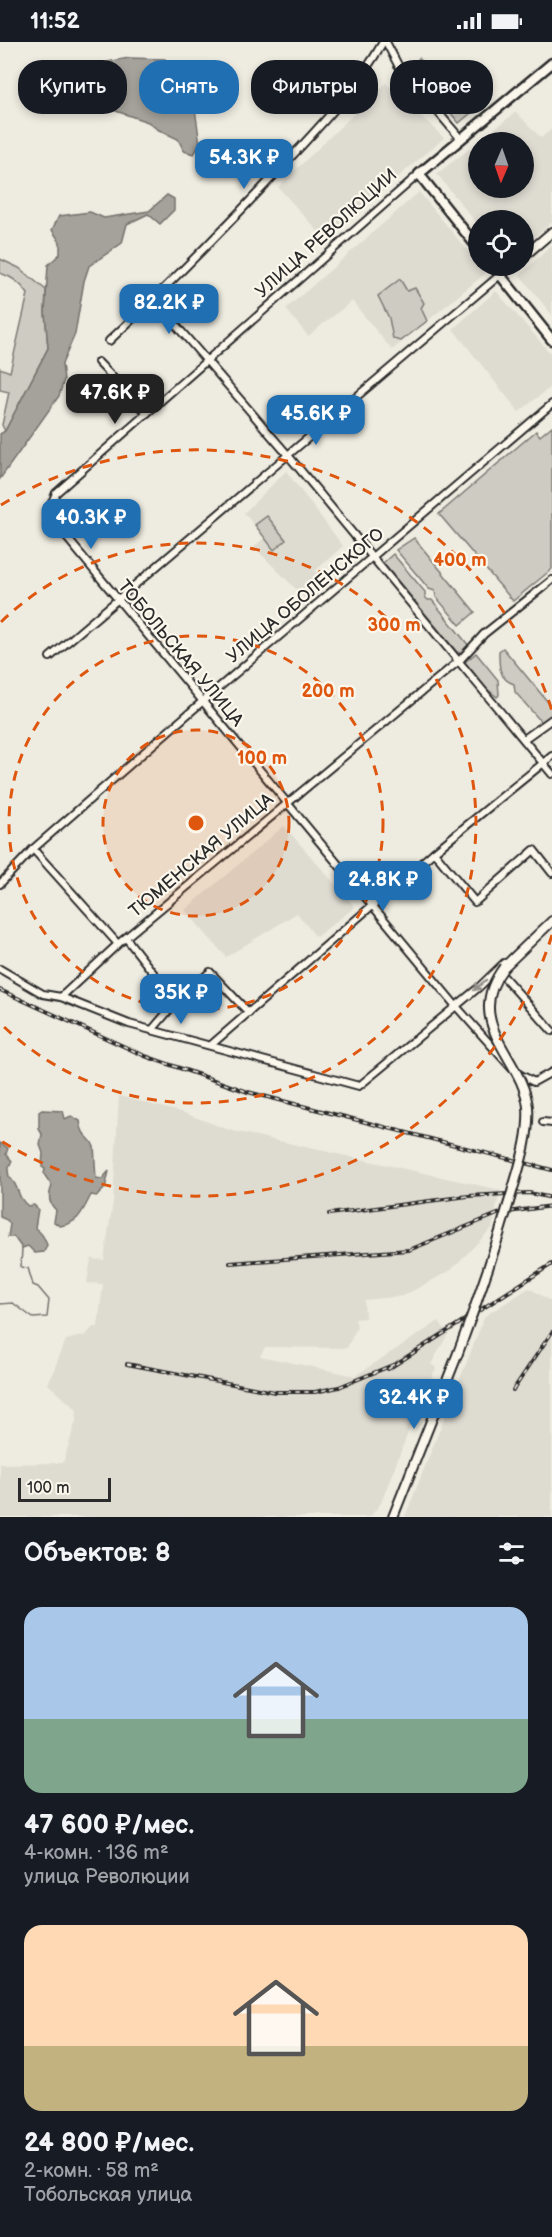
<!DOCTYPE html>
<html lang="ru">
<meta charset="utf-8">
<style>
:root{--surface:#171b24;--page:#20242c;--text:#f1f3f6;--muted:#9ea1a6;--accent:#1f6fb2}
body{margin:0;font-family:"Balsamiq Sans",sans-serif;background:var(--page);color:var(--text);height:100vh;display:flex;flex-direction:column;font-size:22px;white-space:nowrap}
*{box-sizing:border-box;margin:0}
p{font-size:20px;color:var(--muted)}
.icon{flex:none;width:33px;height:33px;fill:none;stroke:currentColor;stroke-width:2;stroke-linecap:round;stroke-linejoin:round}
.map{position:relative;height:1475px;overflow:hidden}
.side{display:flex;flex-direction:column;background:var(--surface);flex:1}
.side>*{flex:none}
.top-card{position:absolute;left:18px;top:18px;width:516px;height:54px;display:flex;gap:12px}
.needle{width:39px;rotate:182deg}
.tools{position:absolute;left:468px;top:90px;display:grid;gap:12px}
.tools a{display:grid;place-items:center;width:66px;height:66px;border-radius:50%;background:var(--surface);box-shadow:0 3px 9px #0003;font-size:30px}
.scale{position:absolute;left:18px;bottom:15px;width:93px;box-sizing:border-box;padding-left:6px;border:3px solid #2b2b2b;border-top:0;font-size:16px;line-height:21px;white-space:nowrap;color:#2b2b2b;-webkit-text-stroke:4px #fbf7ec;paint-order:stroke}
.price{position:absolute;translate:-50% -51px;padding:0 14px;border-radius:12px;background:var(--accent);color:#fff;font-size:20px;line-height:39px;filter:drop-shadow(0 2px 3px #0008)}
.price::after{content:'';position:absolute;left:50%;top:36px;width:18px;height:14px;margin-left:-9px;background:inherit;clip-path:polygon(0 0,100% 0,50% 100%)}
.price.current{background:#222;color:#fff}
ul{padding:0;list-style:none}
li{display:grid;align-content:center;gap:12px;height:318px;padding:0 24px}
li span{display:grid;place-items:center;height:186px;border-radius:18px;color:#555}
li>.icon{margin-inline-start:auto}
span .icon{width:108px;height:108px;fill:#fffc;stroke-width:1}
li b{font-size:26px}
h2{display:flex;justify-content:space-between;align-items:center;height:72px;padding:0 24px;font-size:26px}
.pill{padding:0 21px;border-radius:24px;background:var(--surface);box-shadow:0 3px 9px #0003;font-size:21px;line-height:54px}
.pill.current{background:var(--accent);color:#fff}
.status{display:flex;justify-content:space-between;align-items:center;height:42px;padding:0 30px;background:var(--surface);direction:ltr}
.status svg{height:16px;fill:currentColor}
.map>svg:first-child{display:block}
.built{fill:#dedbd1;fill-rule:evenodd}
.green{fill:#cecbc2;stroke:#7c7b76;stroke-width:1.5}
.water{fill:#a4a29a;stroke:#74726e;stroke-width:1.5}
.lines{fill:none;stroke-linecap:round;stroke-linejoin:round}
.stream{stroke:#74726e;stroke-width:1.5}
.minor-casing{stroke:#2b2b2b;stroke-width:10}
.tertiary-casing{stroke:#2b2b2b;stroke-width:12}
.secondary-casing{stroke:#2b2b2b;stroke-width:13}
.minor{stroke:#fbf7ec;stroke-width:6}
.tertiary{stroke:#fbf7ec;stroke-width:8}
.secondary{stroke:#fbf7ec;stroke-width:8}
.rail-casing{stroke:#2b2b2b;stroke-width:4}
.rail{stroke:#fbf7ec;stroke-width:1.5;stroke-dasharray:4.5;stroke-linecap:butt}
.tertiary-bridge-casing{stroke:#2b2b2b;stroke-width:12;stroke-linecap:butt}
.tertiary-bridge{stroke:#fbf7ec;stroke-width:8}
.oneway{fill:#93918c}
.ring{fill:none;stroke:#df570e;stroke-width:3;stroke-dasharray:10 8}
.labels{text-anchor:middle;stroke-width:4.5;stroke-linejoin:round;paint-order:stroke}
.street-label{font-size:18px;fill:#2b2b2b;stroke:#fbf7ec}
.centre{fill:#df570e;stroke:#fbf7ec;stroke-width:3}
.ring-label{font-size:18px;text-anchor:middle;font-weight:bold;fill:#df570e;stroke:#fbf7ec;stroke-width:4.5;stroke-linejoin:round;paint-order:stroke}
</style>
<div class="status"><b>11:52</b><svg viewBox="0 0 49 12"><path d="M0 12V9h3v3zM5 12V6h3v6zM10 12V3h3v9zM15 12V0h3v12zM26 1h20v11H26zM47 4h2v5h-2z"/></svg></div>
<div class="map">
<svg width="552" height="1475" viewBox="0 0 552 1475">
<rect width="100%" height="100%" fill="#eeebe0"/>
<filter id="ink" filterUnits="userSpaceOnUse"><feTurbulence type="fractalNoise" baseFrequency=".0167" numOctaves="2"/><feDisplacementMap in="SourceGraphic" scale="12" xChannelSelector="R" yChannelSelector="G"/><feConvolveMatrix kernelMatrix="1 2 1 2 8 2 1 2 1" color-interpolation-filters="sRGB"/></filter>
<g filter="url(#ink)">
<!-- built -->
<g class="built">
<polygon points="386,41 444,96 325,197 278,145"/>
<path d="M516,70L541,96L552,87V180L524,204V178H478V183L437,132ZM478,100H524V146H478Z"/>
<polygon points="419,150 486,231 392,308 352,259 308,294 286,267"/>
<polygon points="552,203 552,273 520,233"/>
<polygon points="496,249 552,313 552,344 519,370 453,287"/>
<polygon points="286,429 343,504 315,529 324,539 305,556 254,505 265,495 244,471"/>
<polygon points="284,784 355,865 316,895 297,871 226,915 185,868"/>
<polygon points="119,1054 184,1071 229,1088 500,1148 492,1186 451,1228 403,1254 364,1258 365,1276 355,1277 357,1285 347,1306 265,1305 260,1314 355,1334 439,1279 448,1292 431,1322 436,1326 412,1380 381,1461 370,1475 0,1475 0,1422 63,1421 76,1379 77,1368 48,1342 66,1298 86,1293 93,1285 98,1285 103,1242 87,1241 91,1217 104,1218 113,1160"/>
<polygon points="529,1246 552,1260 552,1475 405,1475 485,1274"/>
</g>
<!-- green -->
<g class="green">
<polygon points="419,16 432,33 430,35 460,71 467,66 471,71 459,81 415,28 415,21"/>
<path d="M0,217L19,226L46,248L45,270L48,306L5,389L2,383L9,350L0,348V326L10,330L28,252C21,241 13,235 0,231Z"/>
<polygon points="400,237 407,249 415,246 424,261 421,266 427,279 401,299 393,297 389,276 378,254"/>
<polygon points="552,384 552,527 513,559 439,472 536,389 540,394"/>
<polygon points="267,474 286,498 274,508 255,483"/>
<polygon points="414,496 475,570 460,583 436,555 435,549 429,547 396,508"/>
<polygon points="393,512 425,550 425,555 428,558 432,558 469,604 460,611 457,610 383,521"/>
<path d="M503,606L552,665V673L543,682L515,650L514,642C498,637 499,623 499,609Z"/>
<polygon points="476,611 498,638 499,653 497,655 486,646 465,620"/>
</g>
<!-- water -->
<g class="water">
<path d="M129,16L165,17L179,37L182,48L191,57L195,67L200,102L194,112L184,109L178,97L157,87L148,80L84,58L77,49C78,22 107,20 129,16Z"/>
<polygon points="167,153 174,157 174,168 160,182 148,172 127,182 122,201 89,224 84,239 75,292 62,322 64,338 59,354 0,437 0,392 5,389 48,306 45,270 48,223 60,212 60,200 52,188 59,174 90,170 104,176 149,169"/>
<path d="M42,1068L63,1069L65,1077L71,1074L80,1079C82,1097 91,1094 94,1105C95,1114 95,1126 96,1136L102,1137L109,1129L105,1146L97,1154L91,1153C82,1170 79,1181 60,1184L54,1180L56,1168C48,1161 48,1153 52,1144L44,1132L45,1127L42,1125L43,1111L40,1103L42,1092L39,1087V1070Z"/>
<path d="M0,1101L8,1106L6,1112L12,1119L8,1128L9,1135C21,1145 15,1154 28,1164L34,1163L38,1167L35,1186C42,1191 44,1195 47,1203L44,1210L35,1211L28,1204L22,1206L14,1195H8L10,1182L7,1178L0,1175Z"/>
</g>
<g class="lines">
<!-- stream -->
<polyline class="stream" points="0,1262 13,1261 33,1276 47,1275 49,1258 38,1245 33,1243 28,1226 21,1225 22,1206"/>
<!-- minor casing -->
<g class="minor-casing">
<g id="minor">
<polyline points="386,0 398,23 460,96"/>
<polyline points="419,132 56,451 50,465 53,479 455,963 515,1030 534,1040 552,1030"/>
<polyline points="159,253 162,267 287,412 552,732"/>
<path d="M109,299C168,244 224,187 280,127C317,87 356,48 383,0"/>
<polyline points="98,320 147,371"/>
<polyline points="50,615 500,233"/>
<polyline points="524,697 552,677"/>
<polyline points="33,807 118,902"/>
<polyline points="434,810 475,860 534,808 552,831"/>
<polyline points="0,842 33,807 203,659 552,362"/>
<polyline points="126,896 176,960"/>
<polyline points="0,927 43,952 61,955 129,982 359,1044 478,946 504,921"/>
<polyline points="504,935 552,989"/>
<polyline points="61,955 118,902 460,618 484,592 552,538"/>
<polyline points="152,988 176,960 210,930 249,971"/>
<polyline points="211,1003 434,810 552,714"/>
<polyline points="543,1080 552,1081"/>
</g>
</g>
<!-- tertiary casing -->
<g class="tertiary-casing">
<g id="tertiary">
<polyline points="524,214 552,190"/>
<polyline points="500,233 512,224"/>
<polyline points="504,925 552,879"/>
<polyline points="393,1475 458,1311"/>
</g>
</g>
<!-- secondary casing -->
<g class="secondary-casing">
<g id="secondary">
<polyline points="478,206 419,132 552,21"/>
<polyline points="493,224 552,298"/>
</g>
</g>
<!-- minor -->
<use href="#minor" class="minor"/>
<!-- tertiary -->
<use href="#tertiary" class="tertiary"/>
<!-- secondary -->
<use href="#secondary" class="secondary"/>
<!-- rail casing -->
<g class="rail-casing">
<g id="rail">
<polyline points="0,948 145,1014 248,1050 552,1128"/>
<polyline points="329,1172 468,1154 529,1151 552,1156"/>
<polyline points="230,1221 409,1208 500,1171 552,1164"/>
<polyline points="127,1322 275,1350 315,1350 339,1345 395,1322"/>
<polyline points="388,1327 552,1222"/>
<polyline points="513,1348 552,1290"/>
</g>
</g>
<!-- rail -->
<use href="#rail" class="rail"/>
<!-- tertiary-bridge casing -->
<g class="tertiary-bridge-casing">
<path id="tertiary-bridge" d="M458,1311C478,1258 496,1205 512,1150C520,1122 530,1094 528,1065C523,1015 461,982 504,925"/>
</g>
<!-- tertiary-bridge -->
<use href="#tertiary-bridge" class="tertiary-bridge"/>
</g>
<!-- one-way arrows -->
<defs><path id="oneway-solid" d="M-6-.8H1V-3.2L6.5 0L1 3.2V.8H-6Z" transform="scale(1.5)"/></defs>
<use class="oneway" href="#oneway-solid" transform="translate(480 943) rotate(139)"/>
</g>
<!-- distance rings -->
<circle cx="196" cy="781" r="93" fill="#df570e" fill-opacity=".12"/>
<g class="ring">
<circle cx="196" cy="781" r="93"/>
<circle cx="196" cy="781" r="187"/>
<path d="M1 580A280 280 0 1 1 1 982"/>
<path d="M552 893A373 373 0 0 1 1 1099M1 463A373 373 0 0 1 552 669"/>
</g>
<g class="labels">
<!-- street labels -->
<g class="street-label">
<text transform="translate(326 191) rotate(-42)" y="6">УЛИЦА РЕВОЛЮЦИИ</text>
<text transform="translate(305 553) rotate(-40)" y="6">УЛИЦА ОБОЛЕНСКОГО</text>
<text transform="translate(181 611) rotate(50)" y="6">ТОБОЛЬСКАЯ УЛИЦА</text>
<text transform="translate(201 813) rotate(-40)" y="6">ТЮМЕНСКАЯ УЛИЦА</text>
</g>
</g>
<circle cx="196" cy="781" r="9" class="centre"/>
<g class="ring-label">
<text x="460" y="524">400 m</text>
<text x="394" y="589">300 m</text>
<text x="328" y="655">200 m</text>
<text x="262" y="722">100 m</text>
</g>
</svg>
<div class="tools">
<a><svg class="needle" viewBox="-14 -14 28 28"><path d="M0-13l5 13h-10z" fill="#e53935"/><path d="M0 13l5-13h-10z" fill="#9ea1a6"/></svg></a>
<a><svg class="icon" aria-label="locate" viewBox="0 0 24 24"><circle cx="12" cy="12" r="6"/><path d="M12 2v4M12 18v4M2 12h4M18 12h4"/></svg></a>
</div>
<div class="scale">100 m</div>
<b class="price" style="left:244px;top:148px">54.3K ₽</b>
<b class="price" style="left:169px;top:293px">82.2K ₽</b>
<b class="price current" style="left:115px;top:383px">47.6K ₽</b>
<b class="price" style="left:316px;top:404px">45.6K ₽</b>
<b class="price" style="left:91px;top:508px">40.3K ₽</b>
<b class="price" style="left:383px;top:870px">24.8K ₽</b>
<b class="price" style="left:181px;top:983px">35K ₽</b>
<b class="price" style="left:414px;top:1388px">32.4K ₽</b>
<div class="top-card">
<a class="pill">Купить</a>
<a class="pill current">Снять</a>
<a class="pill">Фильтры</a>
<a class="pill">Новое</a>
</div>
</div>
<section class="side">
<h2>Объектов: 8<svg class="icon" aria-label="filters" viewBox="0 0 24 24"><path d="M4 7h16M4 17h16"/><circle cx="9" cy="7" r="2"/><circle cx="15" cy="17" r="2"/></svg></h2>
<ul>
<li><span style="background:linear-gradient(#a9c7e8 60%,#7fa58c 0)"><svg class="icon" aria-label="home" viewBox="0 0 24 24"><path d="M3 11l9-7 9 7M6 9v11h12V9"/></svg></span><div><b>47 600 ₽/мес.</b><p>4-комн. · 136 m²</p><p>улица Революции</p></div></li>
<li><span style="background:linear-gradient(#ffd9b3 65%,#c2b280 0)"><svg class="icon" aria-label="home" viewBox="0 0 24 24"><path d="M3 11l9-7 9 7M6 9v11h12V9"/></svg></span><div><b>24 800 ₽/мес.</b><p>2-комн. · 58 m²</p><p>Тобольская улица</p></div></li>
</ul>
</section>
